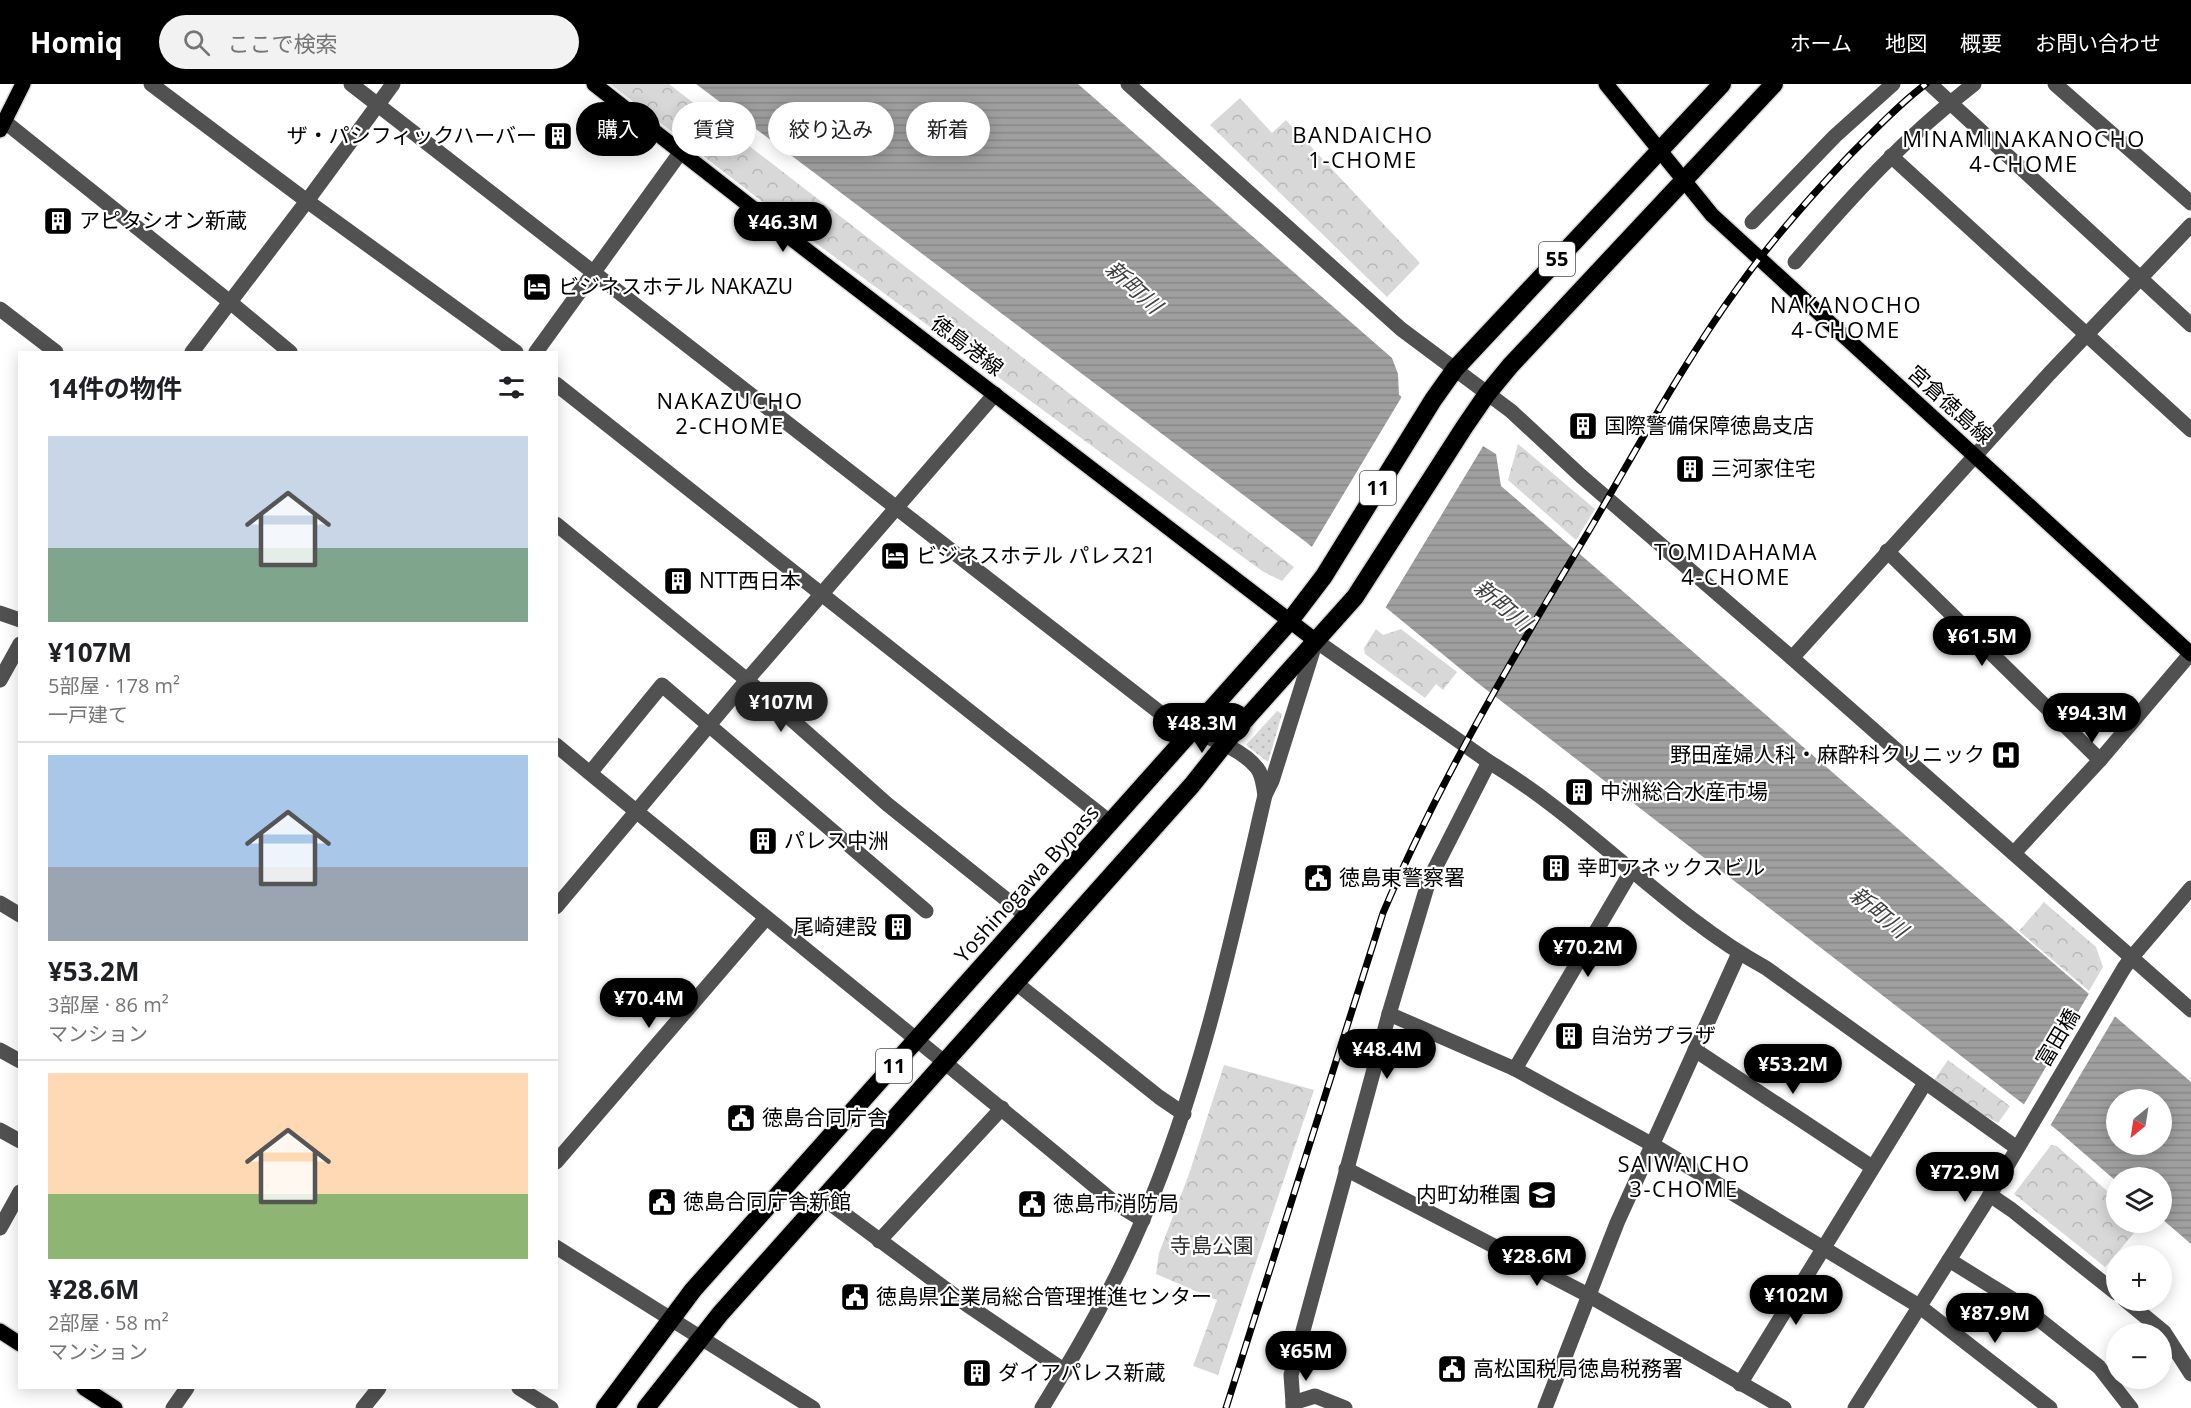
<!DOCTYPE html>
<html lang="ja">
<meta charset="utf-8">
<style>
:root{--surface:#fff;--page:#f2f2f2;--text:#202124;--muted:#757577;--line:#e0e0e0;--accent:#000}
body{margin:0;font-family:"Open Sans","Noto Sans JP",sans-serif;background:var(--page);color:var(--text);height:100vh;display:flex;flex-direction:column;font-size:22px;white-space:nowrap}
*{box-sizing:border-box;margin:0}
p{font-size:20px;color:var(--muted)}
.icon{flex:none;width:33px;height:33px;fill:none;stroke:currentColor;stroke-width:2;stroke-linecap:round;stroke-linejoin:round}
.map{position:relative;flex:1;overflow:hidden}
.panel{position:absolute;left:18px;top:267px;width:540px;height:1038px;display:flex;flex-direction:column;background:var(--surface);border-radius:0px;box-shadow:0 3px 15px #0003}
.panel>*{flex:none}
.hud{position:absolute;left:576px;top:18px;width:570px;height:54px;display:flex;gap:12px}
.needle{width:39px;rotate:210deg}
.tools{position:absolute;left:2106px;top:1005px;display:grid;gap:12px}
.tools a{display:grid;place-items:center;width:66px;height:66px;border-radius:50%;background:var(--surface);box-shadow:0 3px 15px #0003;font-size:30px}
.price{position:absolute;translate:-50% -51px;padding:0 14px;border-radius:21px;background:var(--accent);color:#fff;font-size:20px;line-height:39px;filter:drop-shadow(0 2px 3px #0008)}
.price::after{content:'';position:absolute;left:50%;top:36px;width:18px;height:14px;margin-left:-9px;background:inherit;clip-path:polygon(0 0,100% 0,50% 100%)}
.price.on{background:#222;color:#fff}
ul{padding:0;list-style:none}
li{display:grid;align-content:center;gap:12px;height:318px;padding:0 30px}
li+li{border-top:2px solid var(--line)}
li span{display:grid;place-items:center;height:186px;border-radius:0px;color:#555}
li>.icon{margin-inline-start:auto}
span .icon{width:108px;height:108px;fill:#fffc;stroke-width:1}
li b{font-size:26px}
h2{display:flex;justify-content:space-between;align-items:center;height:72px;padding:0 30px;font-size:26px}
.chip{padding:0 21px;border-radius:27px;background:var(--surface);box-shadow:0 3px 15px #0003;font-size:21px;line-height:54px}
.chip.on{background:var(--accent);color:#fff}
header{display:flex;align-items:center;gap:36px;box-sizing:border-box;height:84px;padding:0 30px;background:var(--accent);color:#fff}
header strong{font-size:28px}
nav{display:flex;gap:33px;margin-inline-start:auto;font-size:21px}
.search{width:420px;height:54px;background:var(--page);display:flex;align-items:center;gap:15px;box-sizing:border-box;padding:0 21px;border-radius:33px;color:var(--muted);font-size:22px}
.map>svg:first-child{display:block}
.forest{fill:url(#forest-crowns)}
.garden{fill:url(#garden-dots)}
.water{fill:url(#water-rules);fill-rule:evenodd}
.pier{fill:#fff}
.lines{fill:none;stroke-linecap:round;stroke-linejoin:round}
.major-casing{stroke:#dbdbdb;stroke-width:18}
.highway-casing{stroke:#dbdbdb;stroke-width:21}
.minor{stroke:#515151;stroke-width:15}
.major{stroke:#000;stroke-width:15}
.highway{stroke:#000;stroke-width:18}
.rail-casing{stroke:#000;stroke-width:7}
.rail{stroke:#fff;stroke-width:4.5;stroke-dasharray:14;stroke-linecap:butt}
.labels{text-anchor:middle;stroke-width:4.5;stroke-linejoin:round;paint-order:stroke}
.shield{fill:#fff;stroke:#4c4c4c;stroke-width:1.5}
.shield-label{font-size:20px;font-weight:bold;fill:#000}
.poi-label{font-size:21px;fill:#000;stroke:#fff;text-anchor:start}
.street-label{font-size:21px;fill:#000;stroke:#fff}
.park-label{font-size:21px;fill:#2f2f2f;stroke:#fff}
.neighbourhood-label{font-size:22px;letter-spacing:1.5px;fill:#000;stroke:#fff}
.water-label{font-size:22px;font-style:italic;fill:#404040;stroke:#fff}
</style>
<header>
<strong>Homiq</strong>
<div class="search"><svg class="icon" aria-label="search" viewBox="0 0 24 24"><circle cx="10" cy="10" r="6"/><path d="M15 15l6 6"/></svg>ここで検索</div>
<nav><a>ホーム</a><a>地図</a><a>概要</a><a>お問い合わせ</a></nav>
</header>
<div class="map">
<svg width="2191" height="1324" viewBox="0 0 2191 1324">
<defs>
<pattern id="forest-crowns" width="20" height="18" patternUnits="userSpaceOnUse" patternTransform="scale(1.5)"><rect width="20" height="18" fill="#d8d8d8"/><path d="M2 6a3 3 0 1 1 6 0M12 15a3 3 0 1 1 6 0" fill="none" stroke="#b8b8b8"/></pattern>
<pattern id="garden-dots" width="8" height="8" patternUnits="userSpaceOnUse" patternTransform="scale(1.5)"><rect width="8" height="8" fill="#d8d8d8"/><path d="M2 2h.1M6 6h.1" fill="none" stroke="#b8b8b8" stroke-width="1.8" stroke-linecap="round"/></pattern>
<pattern id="water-rules" width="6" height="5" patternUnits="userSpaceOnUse" patternTransform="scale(1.5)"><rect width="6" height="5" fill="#9f9f9f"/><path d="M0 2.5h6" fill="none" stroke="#878787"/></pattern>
</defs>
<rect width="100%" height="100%" fill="#fff"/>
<!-- forest -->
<g class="forest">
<polygon points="610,0 669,0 1294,483 1282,497 1262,487 813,157"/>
<polygon points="1240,14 1272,49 1286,36 1420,179 1387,213 1210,41"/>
<polygon points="1518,360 1595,425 1576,456 1508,396"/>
<polygon points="1376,545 1383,551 1401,545 1457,588 1443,606 1436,600 1425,614 1365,570 1364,564"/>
<polygon points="2044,818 2096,863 2103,883 2089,907 2019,847"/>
<polygon points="1948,976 2010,1022 1998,1039 1966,1021 1934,996"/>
<polygon points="1224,981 1314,1006 1218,1291 1193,1282 1217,1216 1156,1190 1159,1169 1189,1090"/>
<polygon points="2051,1061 2057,1062 2116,1115 2116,1138 2138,1139 2140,1142 2105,1183 2014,1110"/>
</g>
<!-- garden -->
<polygon class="garden" points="1277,627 1282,630 1268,678 1246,661"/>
<!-- water -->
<path class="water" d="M696,0H1078L1392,274L1398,290L1399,311L1496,370L1501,402L2191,998V1160L2162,1135V1094H2116V1097L2057,1046L1479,600L1306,458ZM2116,1016H2162V1060H2116Z"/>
<!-- pier -->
<g class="pier">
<polygon points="1402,309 1485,359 1384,526 1310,466 1401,314"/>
<polygon points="2091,906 2117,929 2050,1042 2023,1022"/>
</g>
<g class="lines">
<!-- major casing -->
<g class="major-casing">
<g id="major">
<polyline points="594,0 805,165 1316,557"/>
<polyline points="1606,0 1712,131 2191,570"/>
<polyline points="0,46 23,0"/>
<polyline points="0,1247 20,1260"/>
<polyline points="84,1304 115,1324"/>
</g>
</g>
<!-- highway casing -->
<g class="highway-casing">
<g id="highway">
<polyline points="605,1324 693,1206 1289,538 1324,492 1433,316 1455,285 1722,0"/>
<polyline points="646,1324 720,1230 1192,701 1235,647 1355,513 1465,342 1487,310 1510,282 1774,0"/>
</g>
</g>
<!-- minor -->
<g class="minor">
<polyline points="151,0 307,117 516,268"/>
<path d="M351,0L1172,638C1198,651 1239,661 1257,684C1263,691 1263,702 1265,711"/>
<polyline points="1128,0 1401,245 1511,327 1581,392 1792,574 2191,926"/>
<polyline points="1930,0 2191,241"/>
<polyline points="2055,0 2191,119"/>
<polyline points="4,37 230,218 290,268"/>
<polyline points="1891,72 2191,346"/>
<polyline points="1752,138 1835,52 1893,0"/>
<path d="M1795,178C1850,114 1906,52 1974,0"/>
<polyline points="0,225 56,268"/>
<polyline points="192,268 307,117 393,0"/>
<polyline points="536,268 680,69"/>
<polyline points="556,300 1111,739"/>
<polyline points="556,440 747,596 887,720 1027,832"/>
<polyline points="1887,467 2100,676"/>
<polyline points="0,529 20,536"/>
<polyline points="1792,574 2049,290 2191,141"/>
<polyline points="0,596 20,560"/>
<path d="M556,661C741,815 930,964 1115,1119L1143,1136"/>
<polyline points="590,689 662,601 926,827"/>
<polyline points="2014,769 2100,676 2191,569"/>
<polyline points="0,819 20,831"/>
<polyline points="556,823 747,596 995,310"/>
<polyline points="1016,899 1159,1013 1184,1030"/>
<polyline points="1389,930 1515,985 1653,1061 1919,1222 2050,1324"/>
<polyline points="0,966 20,977"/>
<polyline points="1695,966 1872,1083"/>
<polyline points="1515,985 1632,786"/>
<polyline points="0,1046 20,1057"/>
<polyline points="556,1078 766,834"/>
<polyline points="1346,1085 1588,1211 1784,1324"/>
<polyline points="1990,1111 2012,1126 2116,1209"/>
<polyline points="824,1115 966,1220 1065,1287"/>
<polyline points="0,1144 20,1108"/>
<polyline points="879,1157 1002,1024"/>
<polyline points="556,1163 813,1324"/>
<polyline points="1949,1176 2017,1218 2099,1283 2131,1324"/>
<polyline points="2125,1216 2164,1248 2191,1290"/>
<polyline points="1740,1300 1925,999"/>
<polyline points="519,1304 551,1324"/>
<polyline points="1293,1319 1291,1291 1389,930 1429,796 1489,678"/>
<polyline points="173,1324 187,1304"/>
<polyline points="363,1324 379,1304"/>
<path d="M1042,1324C1079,1263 1115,1201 1143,1135C1201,1000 1232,854 1265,711L1272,697L1316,557L1489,678C1588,737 1665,828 1766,884L2017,1064"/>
<polyline points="1293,1324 1293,1319 1315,1312 1345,1324"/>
<polyline points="1545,1324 1617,1139 1739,869"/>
<polyline points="1855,1324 1984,1121 2124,884 2132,873 2191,804"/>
</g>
<!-- major -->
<use href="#major" class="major"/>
<!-- highway -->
<use href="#highway" class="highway"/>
<!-- rail casing -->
<g class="rail-casing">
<path id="rail" d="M1226,1324L1383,829C1440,695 1515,570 1590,445C1638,363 1683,279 1739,202C1772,156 1810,113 1849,72C1873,48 1898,21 1926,0"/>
</g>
<!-- rail -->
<use href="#rail" class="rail"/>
</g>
<!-- icons -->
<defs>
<g id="building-square" transform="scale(1.5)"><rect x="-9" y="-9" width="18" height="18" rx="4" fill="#000" stroke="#fff"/><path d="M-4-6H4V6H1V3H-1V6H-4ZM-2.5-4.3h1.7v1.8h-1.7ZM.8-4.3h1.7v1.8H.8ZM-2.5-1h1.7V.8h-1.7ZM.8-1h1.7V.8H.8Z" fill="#fff"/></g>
<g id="hotel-square" transform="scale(1.5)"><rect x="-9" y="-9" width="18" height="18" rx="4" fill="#000" stroke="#fff"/><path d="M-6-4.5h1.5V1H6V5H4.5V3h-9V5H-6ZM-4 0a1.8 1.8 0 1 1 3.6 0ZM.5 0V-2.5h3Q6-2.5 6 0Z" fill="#fff"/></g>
<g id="hospital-square" transform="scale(1.5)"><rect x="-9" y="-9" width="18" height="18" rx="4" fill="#000" stroke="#fff"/><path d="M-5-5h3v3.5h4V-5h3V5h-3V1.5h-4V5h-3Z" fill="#fff"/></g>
<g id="civic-square" transform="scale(1.5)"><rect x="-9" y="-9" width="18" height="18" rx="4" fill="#000" stroke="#fff"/><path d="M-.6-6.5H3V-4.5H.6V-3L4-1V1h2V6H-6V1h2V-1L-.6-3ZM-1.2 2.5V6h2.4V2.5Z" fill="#fff"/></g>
<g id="school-square" transform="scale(1.5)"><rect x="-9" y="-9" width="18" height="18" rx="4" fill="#000" stroke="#fff"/><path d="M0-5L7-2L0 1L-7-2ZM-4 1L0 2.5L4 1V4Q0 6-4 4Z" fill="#fff"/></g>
</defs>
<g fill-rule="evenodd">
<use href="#building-square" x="558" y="52"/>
<use href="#building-square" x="58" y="137"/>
<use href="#hotel-square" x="537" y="203"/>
<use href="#building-square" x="1583" y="342"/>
<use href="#building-square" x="1690" y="385"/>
<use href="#hotel-square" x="895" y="472"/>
<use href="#building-square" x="678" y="497"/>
<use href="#hospital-square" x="2006" y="671"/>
<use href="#building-square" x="1579" y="708"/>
<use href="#building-square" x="763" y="757"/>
<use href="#building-square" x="1556" y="784"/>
<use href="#civic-square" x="1318" y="794"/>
<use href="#building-square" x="898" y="843"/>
<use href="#building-square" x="1569" y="952"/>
<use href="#civic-square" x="741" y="1034"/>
<use href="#school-square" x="1542" y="1111"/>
<use href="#civic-square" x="662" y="1118"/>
<use href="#civic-square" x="1032" y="1120"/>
<use href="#civic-square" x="855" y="1213"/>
<use href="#civic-square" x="1452" y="1285"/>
<use href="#building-square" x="977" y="1289"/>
</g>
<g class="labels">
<!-- shield labels -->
<g class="shield">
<rect x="1539" y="158" width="36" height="34" rx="4.5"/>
<rect x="1360" y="387" width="36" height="34" rx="4.5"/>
<rect x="876" y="965" width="36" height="34" rx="4.5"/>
</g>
<g class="shield-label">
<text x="1557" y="182">55</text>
<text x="1378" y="411">11</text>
<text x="894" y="989">11</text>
</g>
<!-- poi labels -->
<g class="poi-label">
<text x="537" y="59" text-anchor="end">ザ・パシフィックハーバー</text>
<text x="79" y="144">アピタシオン新蔵</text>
<text x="558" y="210">ビジネスホテル NAKAZU</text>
<text x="1604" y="349">国際警備保障徳島支店</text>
<text x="1711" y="392">三河家住宅</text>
<text x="916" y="479">ビジネスホテル パレス21</text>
<text x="699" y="504">NTT西日本</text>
<text x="1985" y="678" text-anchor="end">野田産婦人科・麻酔科クリニック</text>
<text x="1600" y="715">中洲総合水産市場</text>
<text x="784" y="764">パレス中洲</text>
<text x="1577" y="791">幸町アネックスビル</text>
<text x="1339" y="801">徳島東警察署</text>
<text x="877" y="850" text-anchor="end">尾崎建設</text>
<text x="1590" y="959">自治労プラザ</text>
<text x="762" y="1041">徳島合同庁舎</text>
<text x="1521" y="1118" text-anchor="end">内町幼稚園</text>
<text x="683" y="1125">徳島合同庁舎新館</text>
<text x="1053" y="1127">徳島市消防局</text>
<text x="876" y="1220">徳島県企業局総合管理推進センター</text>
<text x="1473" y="1292">高松国税局徳島税務署</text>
<text x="998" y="1296">ダイアパレス新蔵</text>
</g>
<!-- street labels -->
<g class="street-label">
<text transform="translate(967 262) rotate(37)" y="7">徳島港線</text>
<text transform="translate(1950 321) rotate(42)" y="7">宮倉徳島線</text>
<text transform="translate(1027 800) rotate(-48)" y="7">Yoshinogawa Bypass</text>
<text transform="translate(2058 954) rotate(-59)" y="7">富田橋</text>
</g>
<!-- park labels -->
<g class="park-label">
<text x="1212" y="1169">寺島公園</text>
</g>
<!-- neighbourhood labels -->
<g class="neighbourhood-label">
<text x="1363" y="59">BANDAICHO<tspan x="1363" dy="25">1-CHOME</tspan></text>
<text x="2024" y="63">MINAMINAKANOCHO<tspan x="2024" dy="25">4-CHOME</tspan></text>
<text x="1846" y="229">NAKANOCHO<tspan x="1846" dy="25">4-CHOME</tspan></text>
<text x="730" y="325">NAKAZUCHO<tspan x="730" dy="25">2-CHOME</tspan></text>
<text x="1736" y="476">TOMIDAHAMA<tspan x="1736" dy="25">4-CHOME</tspan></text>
<text x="1684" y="1088">SAIWAICHO<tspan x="1684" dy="25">3-CHOME</tspan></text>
</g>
<!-- water labels -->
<g class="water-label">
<text transform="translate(1134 203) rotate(42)" y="8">新町川</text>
<text transform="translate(1503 521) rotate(40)" y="8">新町川</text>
<text transform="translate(1879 828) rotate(39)" y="8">新町川</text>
</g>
</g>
</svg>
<div class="tools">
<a><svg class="needle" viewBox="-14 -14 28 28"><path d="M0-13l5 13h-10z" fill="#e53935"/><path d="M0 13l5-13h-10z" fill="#757577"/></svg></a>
<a><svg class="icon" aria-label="layers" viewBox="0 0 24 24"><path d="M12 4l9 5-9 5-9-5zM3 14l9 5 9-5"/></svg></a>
<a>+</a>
<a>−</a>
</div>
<b class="price" style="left:783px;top:169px">¥46.3M</b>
<b class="price" style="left:1982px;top:583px">¥61.5M</b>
<b class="price on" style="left:781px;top:649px">¥107M</b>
<b class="price" style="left:2092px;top:660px">¥94.3M</b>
<b class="price" style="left:1202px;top:670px">¥48.3M</b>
<b class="price" style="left:1588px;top:894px">¥70.2M</b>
<b class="price" style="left:649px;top:945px">¥70.4M</b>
<b class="price" style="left:1387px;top:996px">¥48.4M</b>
<b class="price" style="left:1793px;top:1011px">¥53.2M</b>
<b class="price" style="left:1965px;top:1119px">¥72.9M</b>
<b class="price" style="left:1537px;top:1203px">¥28.6M</b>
<b class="price" style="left:1796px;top:1242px">¥102M</b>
<b class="price" style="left:1995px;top:1260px">¥87.9M</b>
<b class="price" style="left:1306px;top:1298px">¥65M</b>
<div class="hud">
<a class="chip on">購入</a>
<a class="chip">賃貸</a>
<a class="chip">絞り込み</a>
<a class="chip">新着</a>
</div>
<section class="panel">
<h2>14件の物件<svg class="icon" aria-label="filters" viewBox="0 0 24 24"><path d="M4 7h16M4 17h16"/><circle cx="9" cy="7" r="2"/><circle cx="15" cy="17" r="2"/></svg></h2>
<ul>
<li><span style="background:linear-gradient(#c9d6e8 60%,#7fa58c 0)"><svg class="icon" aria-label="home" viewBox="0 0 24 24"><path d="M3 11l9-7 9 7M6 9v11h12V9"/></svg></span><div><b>¥107M</b><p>5部屋 · 178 m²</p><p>一戸建て</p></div></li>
<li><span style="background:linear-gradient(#a9c7e8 60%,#9aa5b1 0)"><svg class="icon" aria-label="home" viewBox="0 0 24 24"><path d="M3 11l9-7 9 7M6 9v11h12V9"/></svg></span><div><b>¥53.2M</b><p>3部屋 · 86 m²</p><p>マンション</p></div></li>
<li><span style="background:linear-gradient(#ffd9b3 65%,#8fb573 0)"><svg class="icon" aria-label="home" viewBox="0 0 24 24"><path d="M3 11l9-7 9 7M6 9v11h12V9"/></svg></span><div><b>¥28.6M</b><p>2部屋 · 58 m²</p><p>マンション</p></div></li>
</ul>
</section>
</div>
